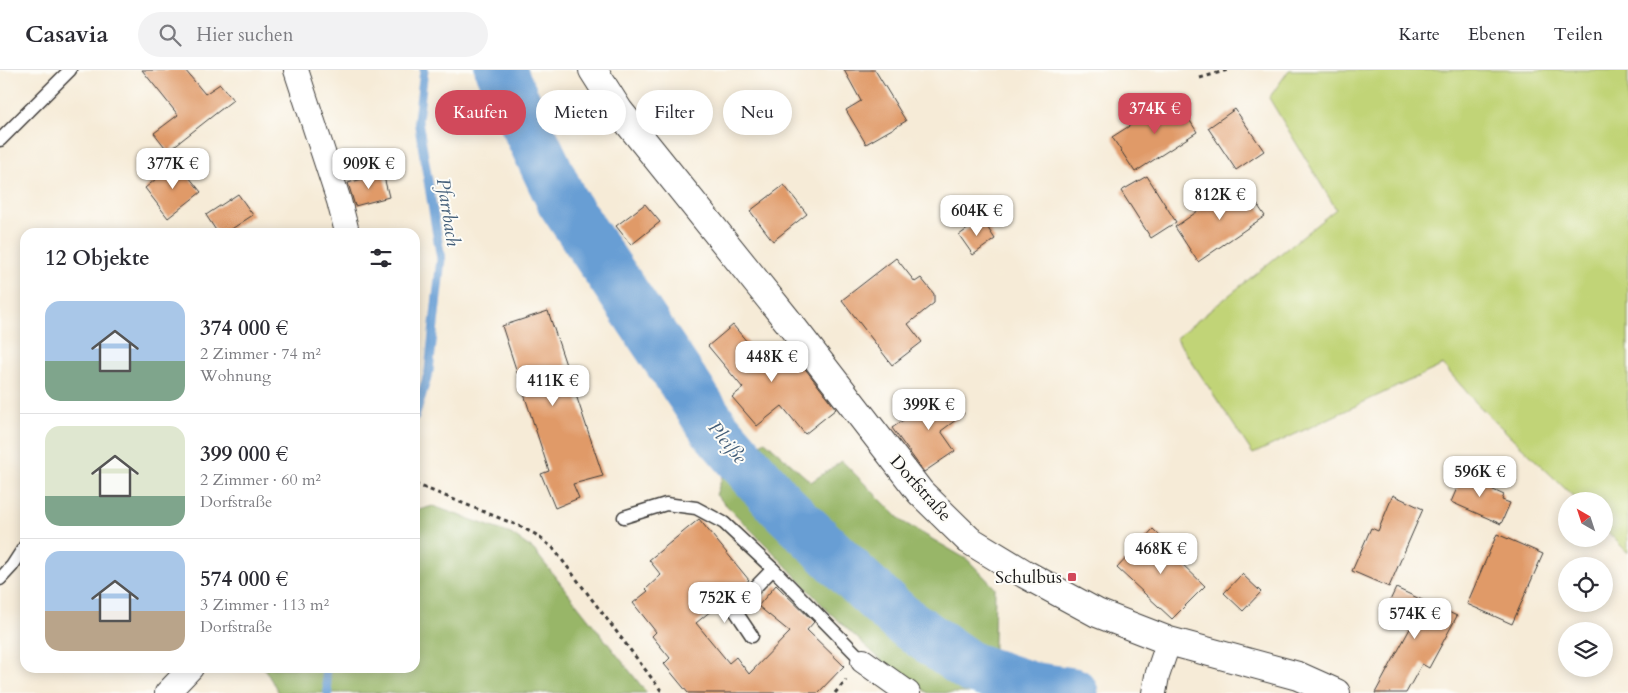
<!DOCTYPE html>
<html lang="de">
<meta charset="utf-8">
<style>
:root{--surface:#fff;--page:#f2f2f3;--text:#2b2b33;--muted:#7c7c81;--line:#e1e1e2;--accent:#d1495b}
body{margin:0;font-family:Cardo,serif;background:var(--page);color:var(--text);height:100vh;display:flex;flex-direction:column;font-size:19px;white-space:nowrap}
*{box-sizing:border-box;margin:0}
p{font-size:16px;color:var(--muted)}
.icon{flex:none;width:28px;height:28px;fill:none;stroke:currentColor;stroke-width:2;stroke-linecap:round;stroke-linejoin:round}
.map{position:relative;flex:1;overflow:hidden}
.drawer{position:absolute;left:20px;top:158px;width:400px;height:445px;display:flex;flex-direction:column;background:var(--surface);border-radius:15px;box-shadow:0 2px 12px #0003}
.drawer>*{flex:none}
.hud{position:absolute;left:435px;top:20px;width:475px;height:45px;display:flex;gap:10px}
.needle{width:32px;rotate:321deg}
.fabs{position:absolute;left:1558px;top:422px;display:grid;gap:10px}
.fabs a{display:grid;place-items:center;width:55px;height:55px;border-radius:50%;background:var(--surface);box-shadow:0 2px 12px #0003;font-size:25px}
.price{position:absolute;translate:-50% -42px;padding:0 11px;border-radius:10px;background:#fff;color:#222;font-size:16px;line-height:32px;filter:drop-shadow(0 1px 2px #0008)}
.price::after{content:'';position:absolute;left:50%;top:30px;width:15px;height:11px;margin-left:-8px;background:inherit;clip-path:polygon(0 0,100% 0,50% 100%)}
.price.on{background:var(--accent);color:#fff}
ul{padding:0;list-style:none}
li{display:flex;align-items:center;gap:15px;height:125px;padding:0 25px}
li+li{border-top:1px solid var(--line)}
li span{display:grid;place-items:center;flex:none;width:140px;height:100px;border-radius:15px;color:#555}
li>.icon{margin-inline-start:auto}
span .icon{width:60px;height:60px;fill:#fffc;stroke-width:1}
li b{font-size:21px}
h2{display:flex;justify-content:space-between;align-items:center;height:60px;padding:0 25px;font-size:21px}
.chip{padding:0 18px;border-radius:22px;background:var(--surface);box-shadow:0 2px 12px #0003;font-size:18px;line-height:45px}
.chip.on{background:var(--accent);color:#fff}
header{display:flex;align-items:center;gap:30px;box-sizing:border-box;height:70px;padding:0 25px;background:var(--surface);border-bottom:1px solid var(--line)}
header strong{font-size:24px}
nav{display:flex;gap:28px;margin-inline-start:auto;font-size:18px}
.search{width:350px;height:45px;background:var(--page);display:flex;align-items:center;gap:12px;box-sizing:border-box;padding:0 18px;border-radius:28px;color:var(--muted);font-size:19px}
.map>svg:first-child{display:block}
.green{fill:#c1d477;stroke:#6e784a}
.forest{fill:#98b668;stroke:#5a6942}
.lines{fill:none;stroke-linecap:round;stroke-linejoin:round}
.stream{stroke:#679ed4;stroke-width:9}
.river{stroke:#679ed4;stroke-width:51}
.building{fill:#e09a67}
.lane-casing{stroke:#3d3b38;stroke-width:15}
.street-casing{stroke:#3d3b38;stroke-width:26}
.secondary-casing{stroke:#3d3b38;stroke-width:30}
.path{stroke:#3d3b38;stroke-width:3;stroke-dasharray:4 4;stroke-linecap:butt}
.lane{stroke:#fff;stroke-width:12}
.street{stroke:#fff;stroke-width:24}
.secondary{stroke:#fff;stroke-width:28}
.poi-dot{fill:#d1495b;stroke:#fdfcf7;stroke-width:2}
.labels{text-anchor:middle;stroke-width:4;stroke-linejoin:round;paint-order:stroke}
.street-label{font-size:18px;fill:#1c1c1c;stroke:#fdfcf7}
.poi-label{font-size:18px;fill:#1c1c1c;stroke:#fdfcf7;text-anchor:end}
.water-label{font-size:19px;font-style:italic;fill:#425d78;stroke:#fdfcf7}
</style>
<header>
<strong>Casavia</strong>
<div class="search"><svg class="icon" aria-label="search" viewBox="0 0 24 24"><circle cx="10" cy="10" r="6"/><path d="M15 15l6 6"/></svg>Hier suchen</div>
<nav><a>Karte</a><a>Ebenen</a><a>Teilen</a></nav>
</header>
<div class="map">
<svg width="1628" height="623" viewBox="0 0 1628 623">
<rect width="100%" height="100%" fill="#fdfcf7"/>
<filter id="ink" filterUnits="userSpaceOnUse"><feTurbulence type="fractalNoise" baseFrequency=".02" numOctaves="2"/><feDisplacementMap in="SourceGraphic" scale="10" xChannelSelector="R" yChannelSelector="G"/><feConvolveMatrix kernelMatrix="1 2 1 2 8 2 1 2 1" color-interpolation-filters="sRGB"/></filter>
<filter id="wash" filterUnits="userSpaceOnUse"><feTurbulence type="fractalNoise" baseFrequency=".0096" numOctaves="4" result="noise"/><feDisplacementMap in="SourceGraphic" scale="20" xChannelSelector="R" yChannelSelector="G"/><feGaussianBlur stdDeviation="1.12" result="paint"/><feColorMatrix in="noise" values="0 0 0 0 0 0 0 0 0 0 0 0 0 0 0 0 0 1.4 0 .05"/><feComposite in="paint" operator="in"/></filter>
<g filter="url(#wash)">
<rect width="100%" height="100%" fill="#f6ebd7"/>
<!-- green -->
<polygon class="green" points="1289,0 1628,0 1628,483 1604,458 1604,431 1578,431 1479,336 1443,295 1253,384 1176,268 1336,139 1269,28"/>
<!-- forest -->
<g class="forest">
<polygon points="765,371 811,412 842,391 903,452 968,490 995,518 993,623 928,623 883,592 829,542 772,481 716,425 726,396"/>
<polygon points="433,436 511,464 534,480 647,623 279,623 264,598 415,598 415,441"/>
</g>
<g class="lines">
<!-- stream -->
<g class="stream">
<polyline points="415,347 429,301 441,189 418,50 424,0"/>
<polyline points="325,598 328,623"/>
</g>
<!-- river -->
<polyline class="river" points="500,0 562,131 714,358 781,435 860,512 901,549 970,597 1030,617 1073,623"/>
</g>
<g id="blocks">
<!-- building -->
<g class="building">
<polygon points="142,0 185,0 205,24 220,14 233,30 168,81 154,63 178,45"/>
<polygon points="844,0 875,0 906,51 866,74 846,40 861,31"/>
<polygon points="1175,27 1197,62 1135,102 1112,67"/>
<polygon points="1235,39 1264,81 1236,100 1208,58"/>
<polygon points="177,92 201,122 168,148 145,118"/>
<polygon points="383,103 389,127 355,136 348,113"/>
<polygon points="1147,106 1176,152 1151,168 1121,121"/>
<polygon points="1241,111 1265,146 1198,192 1175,157"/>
<polygon points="784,115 807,144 773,171 750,141"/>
<polygon points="238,124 253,145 227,162 217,162 206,145"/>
<polygon points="645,134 660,152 631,175 616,156"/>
<polygon points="982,149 995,169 973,185 959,165"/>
<polygon points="896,188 915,212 921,208 934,224 934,233 908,254 922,272 892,295 842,230"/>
<polygon points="548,241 603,406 573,414 579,428 555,438 541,404 549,401 502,256"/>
<polygon points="733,255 768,297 790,279 836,339 805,364 782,336 757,356 732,327 743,318 708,276"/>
<polygon points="946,320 964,344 941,361 955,381 924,402 892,358"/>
<polygon points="1464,402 1491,413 1489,418 1504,425 1502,430 1510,433 1501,454 1451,432"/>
<polygon points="1393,425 1423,439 1389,517 1352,501 1371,458 1378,461"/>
<polygon points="699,449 749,510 696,553 729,593 736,587 749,604 790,562 758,536 776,515 814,552 807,560 844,596 818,623 688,623 664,594 670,588 652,566 656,562 633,533 648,521 646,519 661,505 649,490"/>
<polygon points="1153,459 1181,486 1178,490 1205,516 1172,549 1117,498"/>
<polygon points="1497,464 1543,484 1512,554 1467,534"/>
<polygon points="1242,504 1261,522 1243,541 1224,523"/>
<polygon points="1396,518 1457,546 1429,598 1422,594 1406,623 1375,623 1413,553 1385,541"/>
</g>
</g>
</g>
<g filter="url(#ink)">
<use href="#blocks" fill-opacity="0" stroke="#3d3b38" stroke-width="1"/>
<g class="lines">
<!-- lane casing -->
<g class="lane-casing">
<g id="lane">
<polyline points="0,70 70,0"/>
<polyline points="624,447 666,434 696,438 724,453 773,499 863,591"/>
<polyline points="0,509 12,496 25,476"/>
<polyline points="752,566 734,539 773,499"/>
</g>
</g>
<!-- street casing -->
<g class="street-casing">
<g id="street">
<polyline points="296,0 339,131 347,162"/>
<polyline points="863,591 908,623"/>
<polyline points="167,623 191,598"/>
<polyline points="1154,623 1157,606 1169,571"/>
</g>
</g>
<!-- secondary casing -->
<g class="secondary-casing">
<polyline id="secondary" points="593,0 619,41 787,250 920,422 969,470 1025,504 1097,543 1169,571 1298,606 1336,623"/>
</g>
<!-- path -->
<g class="path">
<polyline points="1200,8 1228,0"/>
<polyline points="415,414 517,455 535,464 553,478 663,623"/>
<polyline points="835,623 846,610"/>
</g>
<!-- lane -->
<use href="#lane" class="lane"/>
<!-- street -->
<use href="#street" class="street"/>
<!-- secondary -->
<use href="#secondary" class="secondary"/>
</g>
</g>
<!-- markers -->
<rect class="poi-dot" x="1067" y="502" width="10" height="10" rx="2.5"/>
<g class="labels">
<!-- street labels -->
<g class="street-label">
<text transform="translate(921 418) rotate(48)" y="6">Dorfstraße</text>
</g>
<!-- poi labels -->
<g class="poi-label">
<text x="1062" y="513">Schulbus</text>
</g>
<!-- water labels -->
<g class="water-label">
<text transform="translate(449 142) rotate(81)" y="7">Pfarrbach</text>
<text transform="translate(728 372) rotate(51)" y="7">Pleiße</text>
</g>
</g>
</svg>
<div class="fabs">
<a><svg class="needle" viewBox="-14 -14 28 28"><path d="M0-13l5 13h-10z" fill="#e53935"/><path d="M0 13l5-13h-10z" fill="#7c7c81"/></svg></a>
<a><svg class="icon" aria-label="locate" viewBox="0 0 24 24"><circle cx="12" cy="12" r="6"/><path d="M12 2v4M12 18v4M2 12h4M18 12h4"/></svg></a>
<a><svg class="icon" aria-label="layers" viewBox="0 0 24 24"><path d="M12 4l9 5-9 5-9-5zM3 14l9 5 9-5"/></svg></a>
</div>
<b class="price on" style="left:1155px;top:65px">374K €</b>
<b class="price" style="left:173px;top:120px">377K €</b>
<b class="price" style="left:369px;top:120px">909K €</b>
<b class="price" style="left:1220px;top:151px">812K €</b>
<b class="price" style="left:977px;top:167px">604K €</b>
<b class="price" style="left:772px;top:313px">448K €</b>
<b class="price" style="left:553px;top:337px">411K €</b>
<b class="price" style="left:929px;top:361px">399K €</b>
<b class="price" style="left:1480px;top:428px">596K €</b>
<b class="price" style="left:1161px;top:505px">468K €</b>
<b class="price" style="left:725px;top:554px">752K €</b>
<b class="price" style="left:1415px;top:570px">574K €</b>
<div class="hud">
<a class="chip on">Kaufen</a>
<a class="chip">Mieten</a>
<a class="chip">Filter</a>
<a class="chip">Neu</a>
</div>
<section class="drawer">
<h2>12 Objekte<svg class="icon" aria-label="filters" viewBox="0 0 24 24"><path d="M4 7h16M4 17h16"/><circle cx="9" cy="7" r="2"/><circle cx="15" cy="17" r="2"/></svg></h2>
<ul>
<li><span style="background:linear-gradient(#a9c7e8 60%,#7fa58c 0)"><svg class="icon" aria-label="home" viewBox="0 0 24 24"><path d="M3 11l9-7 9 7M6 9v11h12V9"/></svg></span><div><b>374 000 €</b><p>2 Zimmer · 74 m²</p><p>Wohnung</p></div></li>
<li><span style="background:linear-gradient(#dfe7d0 70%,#7fa58c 0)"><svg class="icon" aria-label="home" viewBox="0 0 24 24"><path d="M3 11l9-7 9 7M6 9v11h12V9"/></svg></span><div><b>399 000 €</b><p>2 Zimmer · 60 m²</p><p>Dorfstraße</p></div></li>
<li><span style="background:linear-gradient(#a9c7e8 60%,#b9a48a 0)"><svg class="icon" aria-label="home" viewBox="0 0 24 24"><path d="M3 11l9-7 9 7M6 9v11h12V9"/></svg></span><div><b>574 000 €</b><p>3 Zimmer · 113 m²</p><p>Dorfstraße</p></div></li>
</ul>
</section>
</div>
